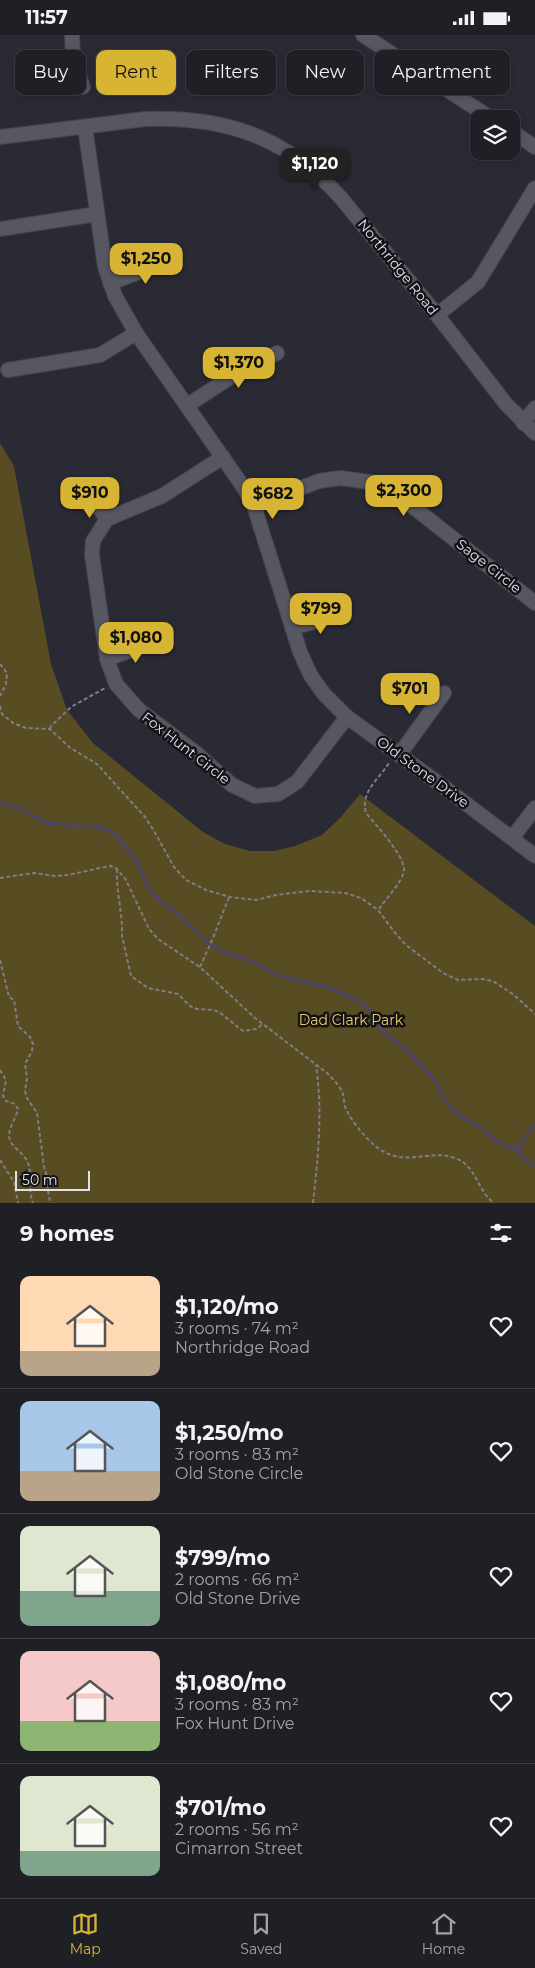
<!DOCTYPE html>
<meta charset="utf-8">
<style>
:root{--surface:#1f2026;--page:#27282e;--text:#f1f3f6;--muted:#a1a3a7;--line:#3c3e43;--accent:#d8b434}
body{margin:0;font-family:Montserrat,sans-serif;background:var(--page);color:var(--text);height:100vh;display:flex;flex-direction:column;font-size:19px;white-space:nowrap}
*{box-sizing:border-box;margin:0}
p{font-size:16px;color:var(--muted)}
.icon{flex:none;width:28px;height:28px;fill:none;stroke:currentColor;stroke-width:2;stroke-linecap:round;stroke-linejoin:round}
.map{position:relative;height:1168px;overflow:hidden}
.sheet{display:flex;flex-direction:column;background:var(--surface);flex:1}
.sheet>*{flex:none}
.banner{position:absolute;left:15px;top:15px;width:505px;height:45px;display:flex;gap:10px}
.fabs{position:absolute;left:470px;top:75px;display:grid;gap:10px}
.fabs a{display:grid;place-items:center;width:50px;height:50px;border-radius:10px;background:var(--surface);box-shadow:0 2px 8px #0003,0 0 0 1px var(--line);font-size:25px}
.scale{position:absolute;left:15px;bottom:12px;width:75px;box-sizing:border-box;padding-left:5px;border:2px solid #e1e2e8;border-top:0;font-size:14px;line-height:18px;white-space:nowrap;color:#e1e2e8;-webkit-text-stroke:4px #131317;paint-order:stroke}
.price{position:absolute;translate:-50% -42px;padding:0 11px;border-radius:10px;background:var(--accent);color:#111;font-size:16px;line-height:32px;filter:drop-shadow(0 1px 2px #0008)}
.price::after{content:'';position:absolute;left:50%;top:30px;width:15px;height:11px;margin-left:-8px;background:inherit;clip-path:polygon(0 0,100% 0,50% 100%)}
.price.on{background:#222;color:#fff}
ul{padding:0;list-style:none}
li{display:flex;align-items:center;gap:15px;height:125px;padding:0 20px}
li+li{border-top:1px solid var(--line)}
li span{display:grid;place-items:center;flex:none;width:140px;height:100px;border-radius:10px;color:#555}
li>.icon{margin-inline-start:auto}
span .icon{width:60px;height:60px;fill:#fffc;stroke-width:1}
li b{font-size:21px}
h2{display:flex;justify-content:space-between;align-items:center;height:60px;padding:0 20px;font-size:21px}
.pill{padding:0 18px;border-radius:10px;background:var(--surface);box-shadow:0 2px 8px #0003,0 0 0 1px var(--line);font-size:18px;line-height:45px}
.pill.on{background:var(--accent);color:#111}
.status{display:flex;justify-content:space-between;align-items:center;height:35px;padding:0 25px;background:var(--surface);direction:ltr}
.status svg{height:14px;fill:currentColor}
.menu{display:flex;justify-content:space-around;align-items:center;height:70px;border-top:1px solid var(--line);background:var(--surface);font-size:14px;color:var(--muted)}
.menu a{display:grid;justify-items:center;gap:2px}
.menu .on{color:var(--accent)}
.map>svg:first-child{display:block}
.green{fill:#584c23}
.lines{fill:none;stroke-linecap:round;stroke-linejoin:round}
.stream{stroke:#4d456e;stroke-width:3}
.minor-casing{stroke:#44454c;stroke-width:16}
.path{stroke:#7d7e86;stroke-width:2;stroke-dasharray:4 2.5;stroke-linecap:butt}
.minor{stroke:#565761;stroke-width:14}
.labels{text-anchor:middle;stroke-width:5;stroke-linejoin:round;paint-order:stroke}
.street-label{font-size:14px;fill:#e1e2e8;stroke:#131317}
.park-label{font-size:14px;fill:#eecd65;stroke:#131317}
</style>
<div class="status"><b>11:57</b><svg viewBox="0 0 49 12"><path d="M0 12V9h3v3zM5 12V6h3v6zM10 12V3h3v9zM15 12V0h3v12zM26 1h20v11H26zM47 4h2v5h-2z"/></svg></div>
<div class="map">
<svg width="535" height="1168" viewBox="0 0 535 1168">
<rect width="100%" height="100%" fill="#292a33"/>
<!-- green -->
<polygon class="green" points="0,408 14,431 51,629 67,675 93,708 203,797 225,809 250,816 274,816 295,811 322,800 340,783 360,759 535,891 535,1168 0,1168"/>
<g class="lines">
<!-- stream -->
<g class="stream">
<polyline points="0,768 19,773 46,788 103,793 117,800 137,827 149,855 161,867 179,880 206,906 224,917 256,928 277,940 327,952 360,966 373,979 382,996 405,1014 435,1045 444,1064 455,1078 486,1096 494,1105 507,1112 519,1113 530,1095 535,1092"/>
<polyline points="515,1113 525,1125 535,1130"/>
</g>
<!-- minor casing -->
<g class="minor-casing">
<g id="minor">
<polyline points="72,0 73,23 83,52"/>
<polyline points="363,0 492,84"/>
<polyline points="85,92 105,232 115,261 136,298 244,453 254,471 300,617 311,641 324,659 347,682 448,755 535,821"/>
<polyline points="511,96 535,112"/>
<path d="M0,102L145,84C225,81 287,102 341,163L437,280L506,369L535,398"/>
<polyline points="0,194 97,179"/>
<polyline points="110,248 142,236 163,220"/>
<polyline points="437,280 478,247 535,153"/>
<polyline points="8,335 100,320 136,298"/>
<polyline points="188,370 232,341 277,318"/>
<polyline points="523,388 535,373"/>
<polyline points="223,422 162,461 107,484 93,506 92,520 107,624 116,649 139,675 196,718 232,750 255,761 278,759 297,747 347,682"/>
<polyline points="87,456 107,484"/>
<polyline points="254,471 319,446 341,443 376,448 398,460 535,568"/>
<polyline points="292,593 341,579"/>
<polyline points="107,624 155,607"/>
<polyline points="399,720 444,658"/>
<polyline points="512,803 535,773"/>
</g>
</g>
<!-- path -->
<g class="path">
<polyline points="0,629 7,638 6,649 0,661"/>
<polyline points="0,671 2,679 13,688 26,693 50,694 69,712 97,729 145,782 154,796 174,832 186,845 206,855 230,862 256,865 276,860 310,856 345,858 361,863 378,875 396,899 406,910 443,938 458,945 482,944 493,946 514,960 535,979"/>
<polyline points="50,694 51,691 71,672 105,653"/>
<path d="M117,834C116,857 123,879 122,901L131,941L148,953L178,959L190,971L197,974L214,975L219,977L243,996L256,994L263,989"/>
<path d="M0,843L34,838L55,841L68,840L100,833L111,831L117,834L126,845L149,894L158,904L201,933L255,983L327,1038C333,1044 340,1051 343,1059C344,1064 344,1070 346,1074C352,1087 364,1101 374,1110C404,1135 426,1113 455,1123C477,1131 477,1156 494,1168"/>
<path d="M379,874C385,865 404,845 404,835C405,821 375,789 366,778C360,757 379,744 389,728"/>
<path d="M0,925L9,962L14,965L18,991L30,1002L33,1009L32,1016L25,1029L27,1043L25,1056L27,1063L37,1078L44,1132C49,1143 46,1156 51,1168"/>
<polyline points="200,932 213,903 229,862"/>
<path d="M0,1035L6,1045L3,1061L6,1066L15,1069L18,1074C16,1083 9,1092 9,1101C10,1112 23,1117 27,1126C33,1137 28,1156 33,1168"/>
<polyline points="0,1125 14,1147 18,1168"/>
<path d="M313,1168C318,1123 323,1076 316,1031"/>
</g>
<!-- minor -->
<use href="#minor" class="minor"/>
</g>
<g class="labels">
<!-- street labels -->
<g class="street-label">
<text transform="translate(398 232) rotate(51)" y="5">Northridge Road</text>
<text transform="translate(489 531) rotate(38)" y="5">Sage Circle</text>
<text transform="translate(186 713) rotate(38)" y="5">Fox Hunt Circle</text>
<text transform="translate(423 737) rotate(36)" y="5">Old Stone Drive</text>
</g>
<!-- park labels -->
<g class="park-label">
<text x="351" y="990">Dad Clark Park</text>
</g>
</g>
</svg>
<div class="fabs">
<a><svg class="icon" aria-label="layers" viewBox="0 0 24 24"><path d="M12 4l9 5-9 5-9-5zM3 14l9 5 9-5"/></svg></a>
</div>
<div class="scale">50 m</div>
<b class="price on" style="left:315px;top:155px">$1,120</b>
<b class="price" style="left:146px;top:250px">$1,250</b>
<b class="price" style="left:239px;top:354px">$1,370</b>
<b class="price" style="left:404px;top:482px">$2,300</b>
<b class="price" style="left:90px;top:484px">$910</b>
<b class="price" style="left:273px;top:485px">$682</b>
<b class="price" style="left:321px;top:600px">$799</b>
<b class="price" style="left:136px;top:629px">$1,080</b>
<b class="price" style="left:410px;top:680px">$701</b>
<div class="banner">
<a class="pill">Buy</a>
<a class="pill on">Rent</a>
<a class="pill">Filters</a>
<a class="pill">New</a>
<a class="pill">Apartment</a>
</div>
</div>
<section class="sheet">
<h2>9 homes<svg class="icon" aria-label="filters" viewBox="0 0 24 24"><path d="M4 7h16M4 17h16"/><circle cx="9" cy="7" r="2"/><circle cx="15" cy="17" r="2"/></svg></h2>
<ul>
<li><span style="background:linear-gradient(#ffd9b3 75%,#b9a48a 0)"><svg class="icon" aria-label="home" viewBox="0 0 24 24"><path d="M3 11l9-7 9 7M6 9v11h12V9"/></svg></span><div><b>$1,120/mo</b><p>3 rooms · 74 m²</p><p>Northridge Road</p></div><svg class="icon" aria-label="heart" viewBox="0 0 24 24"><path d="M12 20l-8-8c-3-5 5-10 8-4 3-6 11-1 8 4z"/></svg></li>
<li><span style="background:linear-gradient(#a9c7e8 70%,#b9a48a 0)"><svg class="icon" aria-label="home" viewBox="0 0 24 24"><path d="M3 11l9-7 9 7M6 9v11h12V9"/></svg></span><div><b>$1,250/mo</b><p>3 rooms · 83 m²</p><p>Old Stone Circle</p></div><svg class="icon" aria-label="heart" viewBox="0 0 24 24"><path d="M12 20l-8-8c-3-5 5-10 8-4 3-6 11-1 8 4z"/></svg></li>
<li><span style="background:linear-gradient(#dfe7d0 65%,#7fa58c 0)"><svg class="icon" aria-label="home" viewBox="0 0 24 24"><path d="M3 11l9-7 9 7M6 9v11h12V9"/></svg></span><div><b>$799/mo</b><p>2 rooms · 66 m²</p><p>Old Stone Drive</p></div><svg class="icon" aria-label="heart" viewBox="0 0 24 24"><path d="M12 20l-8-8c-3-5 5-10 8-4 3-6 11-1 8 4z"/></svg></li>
<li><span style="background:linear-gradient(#f6c9c9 70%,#8fb573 0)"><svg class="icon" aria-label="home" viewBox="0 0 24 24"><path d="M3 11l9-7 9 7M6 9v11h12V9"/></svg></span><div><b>$1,080/mo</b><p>3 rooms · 83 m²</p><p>Fox Hunt Drive</p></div><svg class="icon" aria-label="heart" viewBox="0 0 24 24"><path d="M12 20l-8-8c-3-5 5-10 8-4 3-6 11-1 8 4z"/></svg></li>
<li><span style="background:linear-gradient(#dfe7d0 75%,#7fa58c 0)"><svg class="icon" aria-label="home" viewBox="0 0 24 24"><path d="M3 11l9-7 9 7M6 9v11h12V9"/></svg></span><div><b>$701/mo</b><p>2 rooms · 56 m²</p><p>Cimarron Street</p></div><svg class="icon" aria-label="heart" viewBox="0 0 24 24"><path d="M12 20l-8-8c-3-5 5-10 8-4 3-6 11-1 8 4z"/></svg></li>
</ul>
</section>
<nav class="menu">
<a class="on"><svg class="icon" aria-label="map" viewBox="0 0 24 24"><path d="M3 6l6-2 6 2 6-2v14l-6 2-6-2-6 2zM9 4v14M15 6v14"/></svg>Map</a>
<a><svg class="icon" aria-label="saved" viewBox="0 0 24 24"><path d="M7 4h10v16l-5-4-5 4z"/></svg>Saved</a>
<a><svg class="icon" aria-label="home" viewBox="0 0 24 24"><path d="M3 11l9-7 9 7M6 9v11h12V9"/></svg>Home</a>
</nav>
